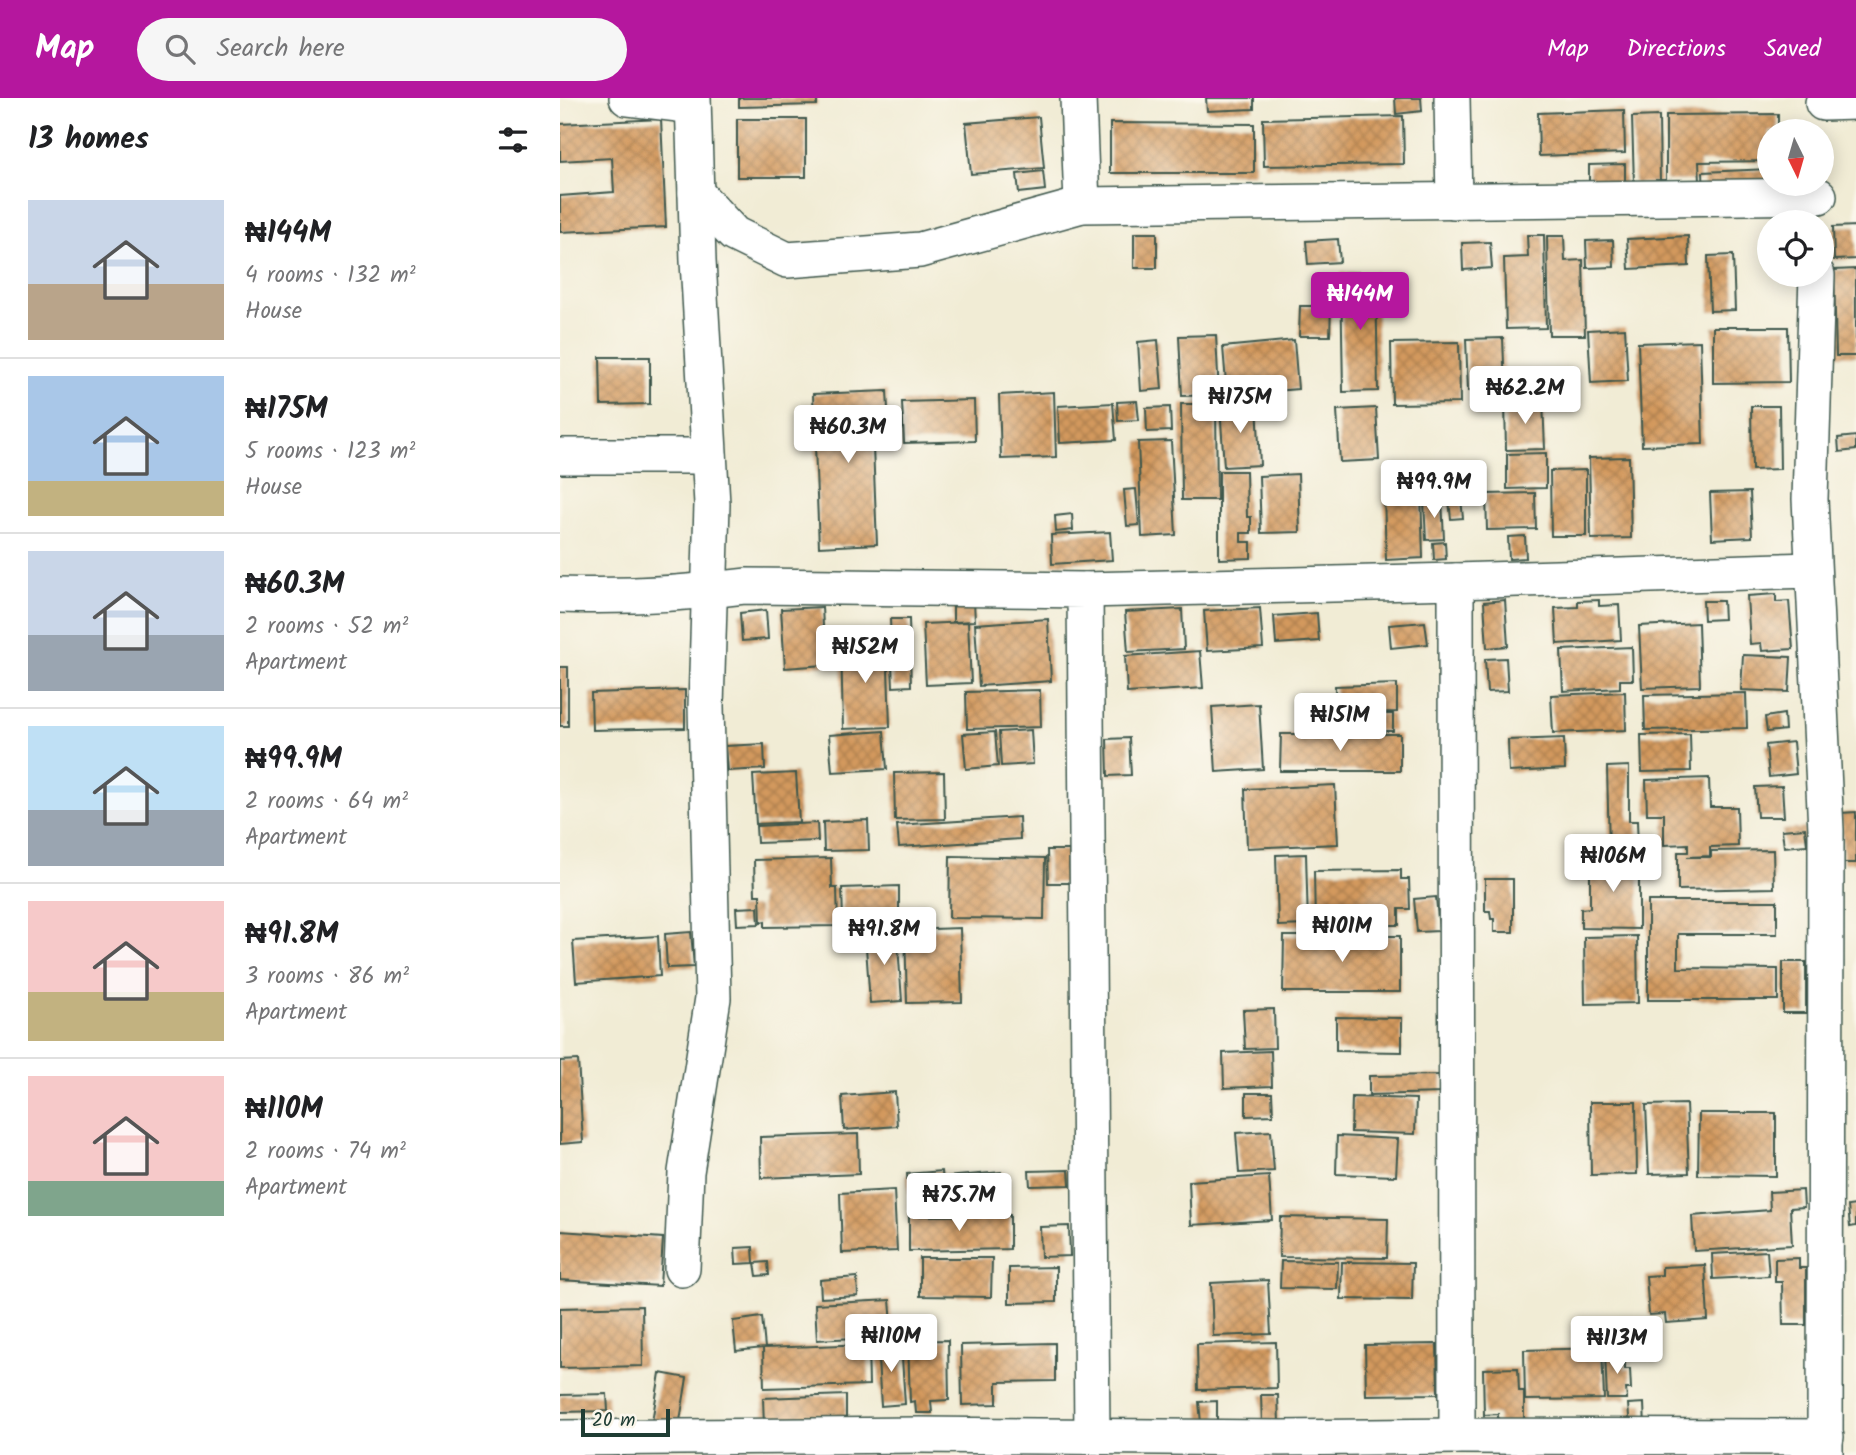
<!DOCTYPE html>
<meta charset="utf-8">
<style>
:root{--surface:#fff;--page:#f6f6f6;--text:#202124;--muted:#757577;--line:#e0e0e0;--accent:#b5179e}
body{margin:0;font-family:Kalam,sans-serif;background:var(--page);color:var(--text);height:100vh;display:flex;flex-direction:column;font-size:26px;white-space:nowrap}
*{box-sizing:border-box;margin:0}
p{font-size:23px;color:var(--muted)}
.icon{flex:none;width:38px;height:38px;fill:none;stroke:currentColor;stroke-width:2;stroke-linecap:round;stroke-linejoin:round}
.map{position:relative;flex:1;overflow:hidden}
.side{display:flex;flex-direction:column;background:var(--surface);width:560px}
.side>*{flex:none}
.needle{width:46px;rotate:175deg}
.buttons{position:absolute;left:1197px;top:21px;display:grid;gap:14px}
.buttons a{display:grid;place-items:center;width:77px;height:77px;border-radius:50%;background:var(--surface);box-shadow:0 4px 18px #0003;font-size:35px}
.scale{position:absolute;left:21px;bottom:18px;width:89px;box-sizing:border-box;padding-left:7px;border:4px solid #1f3d34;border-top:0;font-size:19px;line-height:24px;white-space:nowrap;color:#1f3d34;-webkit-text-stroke:5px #fbf7ec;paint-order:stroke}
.price{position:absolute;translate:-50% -60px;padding:0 16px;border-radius:7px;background:#fff;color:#222;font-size:23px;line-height:46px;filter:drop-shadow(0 2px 4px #0008)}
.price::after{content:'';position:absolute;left:50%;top:42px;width:21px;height:16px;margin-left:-10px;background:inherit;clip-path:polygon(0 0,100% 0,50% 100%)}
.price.active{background:var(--accent);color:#fff}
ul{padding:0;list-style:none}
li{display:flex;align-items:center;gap:21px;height:175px;padding:0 28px}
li+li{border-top:2px solid var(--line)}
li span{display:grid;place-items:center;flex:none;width:196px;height:140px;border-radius:0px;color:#555}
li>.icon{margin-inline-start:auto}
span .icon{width:84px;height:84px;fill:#fffc;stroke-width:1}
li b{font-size:30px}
h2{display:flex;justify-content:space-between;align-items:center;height:84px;padding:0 28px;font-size:30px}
header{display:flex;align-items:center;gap:42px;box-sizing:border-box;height:98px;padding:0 35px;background:var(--accent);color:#fff}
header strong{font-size:33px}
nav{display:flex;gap:38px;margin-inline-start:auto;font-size:24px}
.search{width:490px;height:63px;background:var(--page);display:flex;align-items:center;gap:18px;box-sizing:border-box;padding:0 24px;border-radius:38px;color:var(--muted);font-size:26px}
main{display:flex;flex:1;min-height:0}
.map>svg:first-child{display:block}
.building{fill:url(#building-cross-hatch)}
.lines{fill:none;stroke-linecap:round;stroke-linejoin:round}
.minor-casing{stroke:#3e574c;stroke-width:38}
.minor{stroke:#fff;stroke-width:35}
</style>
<header>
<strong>Map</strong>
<div class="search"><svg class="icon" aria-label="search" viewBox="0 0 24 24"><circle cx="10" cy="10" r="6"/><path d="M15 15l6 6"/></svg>Search here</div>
<nav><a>Map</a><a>Directions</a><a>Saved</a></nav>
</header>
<main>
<section class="side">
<h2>13 homes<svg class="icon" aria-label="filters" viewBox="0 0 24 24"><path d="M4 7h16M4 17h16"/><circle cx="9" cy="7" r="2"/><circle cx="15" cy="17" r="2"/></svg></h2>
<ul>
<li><span style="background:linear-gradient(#c9d6e8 60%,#b9a48a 0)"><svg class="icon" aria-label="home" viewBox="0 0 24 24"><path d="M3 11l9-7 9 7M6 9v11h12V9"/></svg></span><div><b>₦144M</b><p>4 rooms · 132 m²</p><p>House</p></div></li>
<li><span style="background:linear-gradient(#a9c7e8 75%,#c2b280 0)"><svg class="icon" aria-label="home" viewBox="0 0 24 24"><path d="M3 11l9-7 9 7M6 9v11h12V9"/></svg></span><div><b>₦175M</b><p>5 rooms · 123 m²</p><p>House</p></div></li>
<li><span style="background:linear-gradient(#c9d6e8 60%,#9aa5b1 0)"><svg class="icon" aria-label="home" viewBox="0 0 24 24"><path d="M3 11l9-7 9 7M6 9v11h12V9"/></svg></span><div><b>₦60.3M</b><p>2 rooms · 52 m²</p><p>Apartment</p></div></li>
<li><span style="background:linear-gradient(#bfe0f5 60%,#9aa5b1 0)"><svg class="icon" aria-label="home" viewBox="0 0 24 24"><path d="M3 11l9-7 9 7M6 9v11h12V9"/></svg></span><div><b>₦99.9M</b><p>2 rooms · 64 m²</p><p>Apartment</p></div></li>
<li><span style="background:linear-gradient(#f6c9c9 65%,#c2b280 0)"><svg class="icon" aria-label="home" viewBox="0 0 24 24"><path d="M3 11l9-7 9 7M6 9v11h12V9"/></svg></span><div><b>₦91.8M</b><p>3 rooms · 86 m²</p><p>Apartment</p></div></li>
<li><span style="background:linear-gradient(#f6c9c9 75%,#7fa58c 0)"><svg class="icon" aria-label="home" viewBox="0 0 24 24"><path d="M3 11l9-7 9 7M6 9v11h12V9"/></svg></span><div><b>₦110M</b><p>2 rooms · 74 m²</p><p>Apartment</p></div></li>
</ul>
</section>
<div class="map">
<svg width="1296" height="1357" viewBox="0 0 1296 1357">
<defs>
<pattern id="building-cross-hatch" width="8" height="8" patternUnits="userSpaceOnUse" patternTransform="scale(1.75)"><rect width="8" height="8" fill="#d3995d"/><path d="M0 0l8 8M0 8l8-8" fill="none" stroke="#ab7e4e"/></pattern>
</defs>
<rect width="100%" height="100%" fill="#fbf7ec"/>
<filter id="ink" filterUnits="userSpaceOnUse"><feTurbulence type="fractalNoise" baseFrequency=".0143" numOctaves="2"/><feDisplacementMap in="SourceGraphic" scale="14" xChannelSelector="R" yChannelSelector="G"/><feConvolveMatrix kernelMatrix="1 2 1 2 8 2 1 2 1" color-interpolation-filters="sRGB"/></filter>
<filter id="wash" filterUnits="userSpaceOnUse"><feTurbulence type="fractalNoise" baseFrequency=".00686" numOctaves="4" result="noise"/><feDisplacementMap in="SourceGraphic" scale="28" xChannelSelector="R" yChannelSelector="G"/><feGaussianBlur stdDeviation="1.57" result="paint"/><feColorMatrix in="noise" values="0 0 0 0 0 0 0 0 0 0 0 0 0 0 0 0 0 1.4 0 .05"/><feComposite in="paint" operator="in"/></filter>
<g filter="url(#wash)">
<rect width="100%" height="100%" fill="#f1ecd5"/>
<g id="blocks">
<!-- building -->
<g class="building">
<polygon points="179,0 257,0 257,7 179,9"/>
<polygon points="646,0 694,0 694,11 647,13"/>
<polygon points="835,0 861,0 862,13 836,16"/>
<polygon points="1064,12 1065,55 979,58 978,15"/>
<polygon points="1218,16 1218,33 1209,33 1209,63 1139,64 1140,83 1106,83 1106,17"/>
<polygon points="843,18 844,66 704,68 703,21"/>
<polygon points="1099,18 1100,85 1074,86 1072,19"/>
<polygon points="479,19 484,70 411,76 406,25"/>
<polygon points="101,21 106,129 0,134 0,98 54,94 52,60 0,63 0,26"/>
<rect x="177" y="21" width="69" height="58"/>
<polygon points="550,25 694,26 694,75 550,75"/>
<polygon points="1065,66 1065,92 1029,93 1029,67"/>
<polygon points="1209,71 1209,86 1144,98 1143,74"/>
<polygon points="483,73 485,92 459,95 457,76"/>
<polygon points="1296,128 1296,161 1274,162 1273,129"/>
<rect x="574" y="135" width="23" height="35"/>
<polygon points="967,137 984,137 986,230 946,231 944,160 968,159"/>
<polygon points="987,138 1004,138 1005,163 1023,162 1025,237 989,237"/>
<polygon points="1128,138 1129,168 1069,171 1067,141"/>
<polygon points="778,141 780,164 748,166 746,143"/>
<polygon points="1053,142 1054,169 1027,170 1026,143"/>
<polygon points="930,144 932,170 903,172 902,145"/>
<polygon points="1173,157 1175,212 1150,213 1148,158"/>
<polygon points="1296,171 1296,258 1276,258 1274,172"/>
<polygon points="816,174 818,293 783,294 781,175"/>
<polygon points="740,208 771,208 770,238 739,238"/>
<polygon points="1153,229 1228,229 1229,284 1153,285"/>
<polygon points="1065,230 1068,283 1031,285 1028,232"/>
<polygon points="656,237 659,297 622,298 619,238"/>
<polygon points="943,240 945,291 908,293 906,241"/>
<polygon points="598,242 602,291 581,293 578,244"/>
<polygon points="734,242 738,291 667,297 663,249"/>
<polygon points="1140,243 1143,346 1082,348 1078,245"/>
<polygon points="899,244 900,305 832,306 831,245"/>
<polygon points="40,259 90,259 90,306 41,307"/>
<polygon points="327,293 330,348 313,349 317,446 259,449 253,296"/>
<polygon points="494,294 496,359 441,361 439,297"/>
<polygon points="414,302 415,343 344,345 342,304"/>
<polygon points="577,303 579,322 558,323 557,304"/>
<polygon points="983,303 985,351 946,352 945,304"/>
<polygon points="553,305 556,342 500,345 498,308"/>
<polygon points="697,305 700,367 664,369 660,307"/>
<polygon points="621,306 656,306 657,402 622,402"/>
<polygon points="1191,308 1219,308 1220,371 1192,372"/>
<polygon points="610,309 611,333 587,334 586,310"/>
<polygon points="816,310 819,362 780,364 777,312"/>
<polygon points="1296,338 1296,352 1279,354 1278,340"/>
<polygon points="611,343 616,437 582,439 578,344"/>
<polygon points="986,355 986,390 947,391 947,356"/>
<polygon points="1069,359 1071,440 1031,441 1029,360"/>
<polygon points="1026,372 1026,438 991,438 990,373"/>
<polygon points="659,373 686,373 687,419 691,419 691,435 681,435 681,444 691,444 691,460 659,461"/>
<polygon points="738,376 740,434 701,435 699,378"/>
<polygon points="576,391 579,427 567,428 564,392"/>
<polygon points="861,394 863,460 826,462 824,395"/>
<polygon points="1190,394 1192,439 1152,441 1150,395"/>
<polygon points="975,395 976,431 927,432 926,396"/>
<polygon points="901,401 903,420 891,421 889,402"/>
<polygon points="882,402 884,441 866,442 864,403"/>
<polygon points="512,416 513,432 496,434 495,418"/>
<polygon points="550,434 552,462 492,466 491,437"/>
<polygon points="965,438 966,460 949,461 948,439"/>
<polygon points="885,444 886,461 874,462 873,445"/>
<polygon points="1216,496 1216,504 1229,503 1233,551 1202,553 1201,545 1190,546 1187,498"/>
<polygon points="945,502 948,548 927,550 924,504"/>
<polygon points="1039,502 1039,508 1059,507 1061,542 997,546 995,510 1018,509 1018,503"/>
<polygon points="1143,503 1163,503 1164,521 1144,522"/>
<polygon points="414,504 415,523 393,524 393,505"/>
<polygon points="262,509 265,567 225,570 221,511"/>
<polygon points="700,510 703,550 647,553 644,513"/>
<polygon points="622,511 624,551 568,554 565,514"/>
<polygon points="206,512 208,541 182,543 180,515"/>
<polygon points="757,515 759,543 716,546 714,518"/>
<polygon points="330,521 349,521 351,588 333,589"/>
<polygon points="488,521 491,583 419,588 415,526"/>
<polygon points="408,524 411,585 366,587 363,526"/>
<polygon points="865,524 868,546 831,550 829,527"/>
<polygon points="1138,525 1140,588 1082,590 1079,528"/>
<polygon points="327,542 330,629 283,631 281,544"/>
<polygon points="1072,549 1073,582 1060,582 1060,590 1003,593 1001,552"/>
<polygon points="640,553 643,590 567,595 565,558"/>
<polygon points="1183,557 1231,559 1229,594 1181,592"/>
<polygon points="946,560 948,593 927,594 925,561"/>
<rect x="0" y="569" width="8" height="59"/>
<polygon points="837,586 837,614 804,615 805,631 776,632 775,588"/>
<polygon points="125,592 125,630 32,632 31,595"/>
<polygon points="480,592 481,629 407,631 406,594"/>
<polygon points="1065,594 1066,632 993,635 991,597"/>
<polygon points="1186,595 1187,630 1085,632 1084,597"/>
<polygon points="699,606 703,671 656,674 652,609"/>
<rect x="809" y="616" width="24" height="17"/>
<polygon points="1224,616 1225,632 1207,634 1205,619"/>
<polygon points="471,632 473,666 441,668 439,634"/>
<polygon points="324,633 327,671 272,674 269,637"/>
<polygon points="435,634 438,668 406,671 403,636"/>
<polygon points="721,636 840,636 840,673 720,673"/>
<polygon points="1130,636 1131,673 1082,674 1081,637"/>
<polygon points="569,640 571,677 548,678 547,641"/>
<polygon points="1004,640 1005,671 949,674 948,642"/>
<polygon points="1233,644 1236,676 1209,679 1206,647"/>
<polygon points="204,646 205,671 167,673 165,648"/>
<polygon points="1069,668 1069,723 1077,723 1078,749 1049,751 1047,669"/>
<polygon points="384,674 385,721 335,722 334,675"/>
<polygon points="236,675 239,724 196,726 193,677"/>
<polygon points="1149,680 1150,709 1177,709 1178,748 1150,749 1150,758 1127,759 1151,759 1151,753 1213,752 1214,790 1118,792 1118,754 1128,754 1128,746 1104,747 1104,716 1087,716 1086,682"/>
<polygon points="775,687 778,746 687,750 685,691"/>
<polygon points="1222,688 1224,719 1197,719 1195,689"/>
<polygon points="1296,714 1296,765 1283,765 1281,715"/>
<polygon points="459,719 460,741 339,749 337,727"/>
<polygon points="308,722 309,752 264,753 263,724"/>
<polygon points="257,725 258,743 197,745 196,728"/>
<polygon points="1245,730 1247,747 1224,749 1222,732"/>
<polygon points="487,752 509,752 510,785 488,785"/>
<polygon points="746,756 748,827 718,828 716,757"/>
<polygon points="390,758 485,760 484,821 389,820"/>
<polygon points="1079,758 1079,831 1021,830 1021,811 1030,810 1030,759"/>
<polygon points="271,760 272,790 277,790 278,828 205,829 205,823 201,824 200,797 195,797 194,762"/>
<polygon points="841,772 841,781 849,781 850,811 839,811 839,827 755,827 754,773"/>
<polygon points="925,781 953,781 953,834 934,834 934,821 931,821 930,813 925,813"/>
<polygon points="339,788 339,820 283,822 282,790"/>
<polygon points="876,799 879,833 857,834 854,801"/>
<polygon points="1088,803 1217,803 1217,836 1118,836 1118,870 1218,871 1218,902 1088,902"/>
<polygon points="198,809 199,826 177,827 176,810"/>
<polygon points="400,830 402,904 347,905 345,832"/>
<polygon points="337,833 342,903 310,905 305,835"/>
<polygon points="131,834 134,869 107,870 105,836"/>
<polygon points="98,838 100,878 16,884 13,843"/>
<polygon points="724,838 840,838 840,894 723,894"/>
<polygon points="1077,838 1078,905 1025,906 1024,839"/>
<rect x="1223" y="864" width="23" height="51"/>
<polygon points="714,911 715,950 685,951 683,912"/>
<polygon points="776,919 842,920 842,954 776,953"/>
<polygon points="711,953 712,988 664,990 663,955"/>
<polygon points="18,962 23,1044 0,1046 0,963"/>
<polygon points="882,977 882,995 809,997 809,978"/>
<polygon points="335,994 337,1028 284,1032 282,998"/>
<polygon points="686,995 712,995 713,1017 686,1018"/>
<polygon points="792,999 856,1001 855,1036 791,1034"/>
<polygon points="1030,1004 1076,1004 1077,1076 1031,1077"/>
<polygon points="1126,1006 1129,1075 1089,1076 1086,1007"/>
<polygon points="1139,1015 1216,1015 1216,1078 1138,1077"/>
<polygon points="711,1033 714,1073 679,1075 676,1035"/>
<polygon points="298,1036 299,1076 201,1080 200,1039"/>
<polygon points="777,1038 838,1041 836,1078 776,1076"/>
<polygon points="509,1072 510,1087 470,1088 469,1073"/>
<polygon points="382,1073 385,1110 350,1112 347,1076"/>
<polygon points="441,1074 445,1111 390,1116 387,1079"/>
<polygon points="709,1078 712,1122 631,1127 629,1083"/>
<polygon points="334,1092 337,1153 282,1155 280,1095"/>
<polygon points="1243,1092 1244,1109 1230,1110 1232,1147 1134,1153 1132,1118 1210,1112 1209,1094"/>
<polygon points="1296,1107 1296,1128 1290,1129 1288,1108"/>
<polygon points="450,1117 450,1151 349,1153 349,1118"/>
<polygon points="720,1119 828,1121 827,1160 719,1159"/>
<polygon points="509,1128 510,1158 481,1159 480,1129"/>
<polygon points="0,1133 103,1140 100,1188 0,1182"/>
<polygon points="193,1149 194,1165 176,1166 175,1150"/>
<polygon points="1207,1153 1209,1178 1153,1181 1152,1156"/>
<polygon points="360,1160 432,1160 431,1199 360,1198"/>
<polygon points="1239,1160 1239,1170 1246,1170 1246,1227 1223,1227 1222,1184 1215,1184 1215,1161"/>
<polygon points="721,1163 778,1164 777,1191 720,1190"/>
<polygon points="208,1164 209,1177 197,1178 195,1165"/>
<polygon points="782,1164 853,1165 852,1202 781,1201"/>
<polygon points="1145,1167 1148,1222 1106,1225 1105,1216 1089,1217 1086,1178 1102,1177 1102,1169"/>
<polygon points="496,1169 496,1204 449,1205 449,1170"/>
<polygon points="297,1179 298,1198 261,1200 260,1182"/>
<polygon points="708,1182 711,1236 653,1238 651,1185"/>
<polygon points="330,1202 333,1238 257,1242 255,1206"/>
<polygon points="82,1208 83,1268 0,1270 0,1210"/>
<polygon points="202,1219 205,1250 308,1246 309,1287 204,1290 203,1250 176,1253 173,1223"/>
<polygon points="388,1242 389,1302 371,1303 372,1315 356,1315 355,1303 350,1304 348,1243"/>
<polygon points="341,1244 345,1306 321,1308 317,1246"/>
<polygon points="716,1244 717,1290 638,1292 637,1246"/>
<polygon points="495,1245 495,1283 437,1284 437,1306 402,1307 401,1247"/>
<polygon points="877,1246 878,1296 806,1297 805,1247"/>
<polygon points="1042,1250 1044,1301 965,1302 964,1252"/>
<polygon points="1065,1254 1065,1271 1070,1271 1071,1291 1066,1291 1067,1301 1047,1301 1045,1255"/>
<polygon points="958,1270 959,1293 964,1293 964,1325 938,1326 938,1316 924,1317 923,1271"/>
<polygon points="100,1275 127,1280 118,1335 91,1330"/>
<polygon points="47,1296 48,1313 0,1314 0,1297"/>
<polygon points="286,1297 286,1325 204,1328 203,1300"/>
<polygon points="701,1297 718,1297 719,1325 702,1326"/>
<polygon points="657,1303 657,1324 641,1325 639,1304"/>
<polygon points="1084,1305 1085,1330 1070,1331 1068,1306"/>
</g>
</g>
</g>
<g filter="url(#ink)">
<use href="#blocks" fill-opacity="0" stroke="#3e574c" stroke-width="2"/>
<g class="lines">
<!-- minor casing -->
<g class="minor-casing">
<g id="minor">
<polyline points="67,0 133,8"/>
<polyline points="518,0 522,107"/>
<polyline points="892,0 894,103"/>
<polyline points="1263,5 1296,4"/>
<polyline points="136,95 174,136 227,162 360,152 522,107 1259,98"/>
<polyline points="1257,177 1250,401 1266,732 1265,1357"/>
<polyline points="0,358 149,358"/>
<polyline points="896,483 1252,472"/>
<polyline points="525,492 896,483 897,1338 1266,1339"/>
<path d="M0,497C62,499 124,496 186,488L525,492L532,1338"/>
<polyline points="122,1171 126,1074 153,900 146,608 152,406 138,163 133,0"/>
<polyline points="0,1340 360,1337 721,1340 897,1338"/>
</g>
</g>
<!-- minor -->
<use href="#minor" class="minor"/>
</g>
</g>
</svg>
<div class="buttons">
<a><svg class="needle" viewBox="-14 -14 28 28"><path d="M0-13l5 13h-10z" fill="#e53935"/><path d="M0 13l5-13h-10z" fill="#757577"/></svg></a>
<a><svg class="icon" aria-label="locate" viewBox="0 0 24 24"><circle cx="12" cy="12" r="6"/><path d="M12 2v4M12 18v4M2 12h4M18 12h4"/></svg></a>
</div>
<div class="scale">20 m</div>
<b class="price active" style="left:800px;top:234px">₦144M</b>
<b class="price" style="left:965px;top:328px">₦62.2M</b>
<b class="price" style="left:680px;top:337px">₦175M</b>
<b class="price" style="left:288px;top:367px">₦60.3M</b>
<b class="price" style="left:874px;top:422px">₦99.9M</b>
<b class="price" style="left:305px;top:587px">₦152M</b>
<b class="price" style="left:780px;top:655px">₦151M</b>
<b class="price" style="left:1053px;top:796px">₦106M</b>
<b class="price" style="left:782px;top:866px">₦101M</b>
<b class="price" style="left:324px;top:869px">₦91.8M</b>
<b class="price" style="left:399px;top:1135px">₦75.7M</b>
<b class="price" style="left:331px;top:1276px">₦110M</b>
<b class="price" style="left:1057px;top:1278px">₦113M</b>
</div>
</main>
